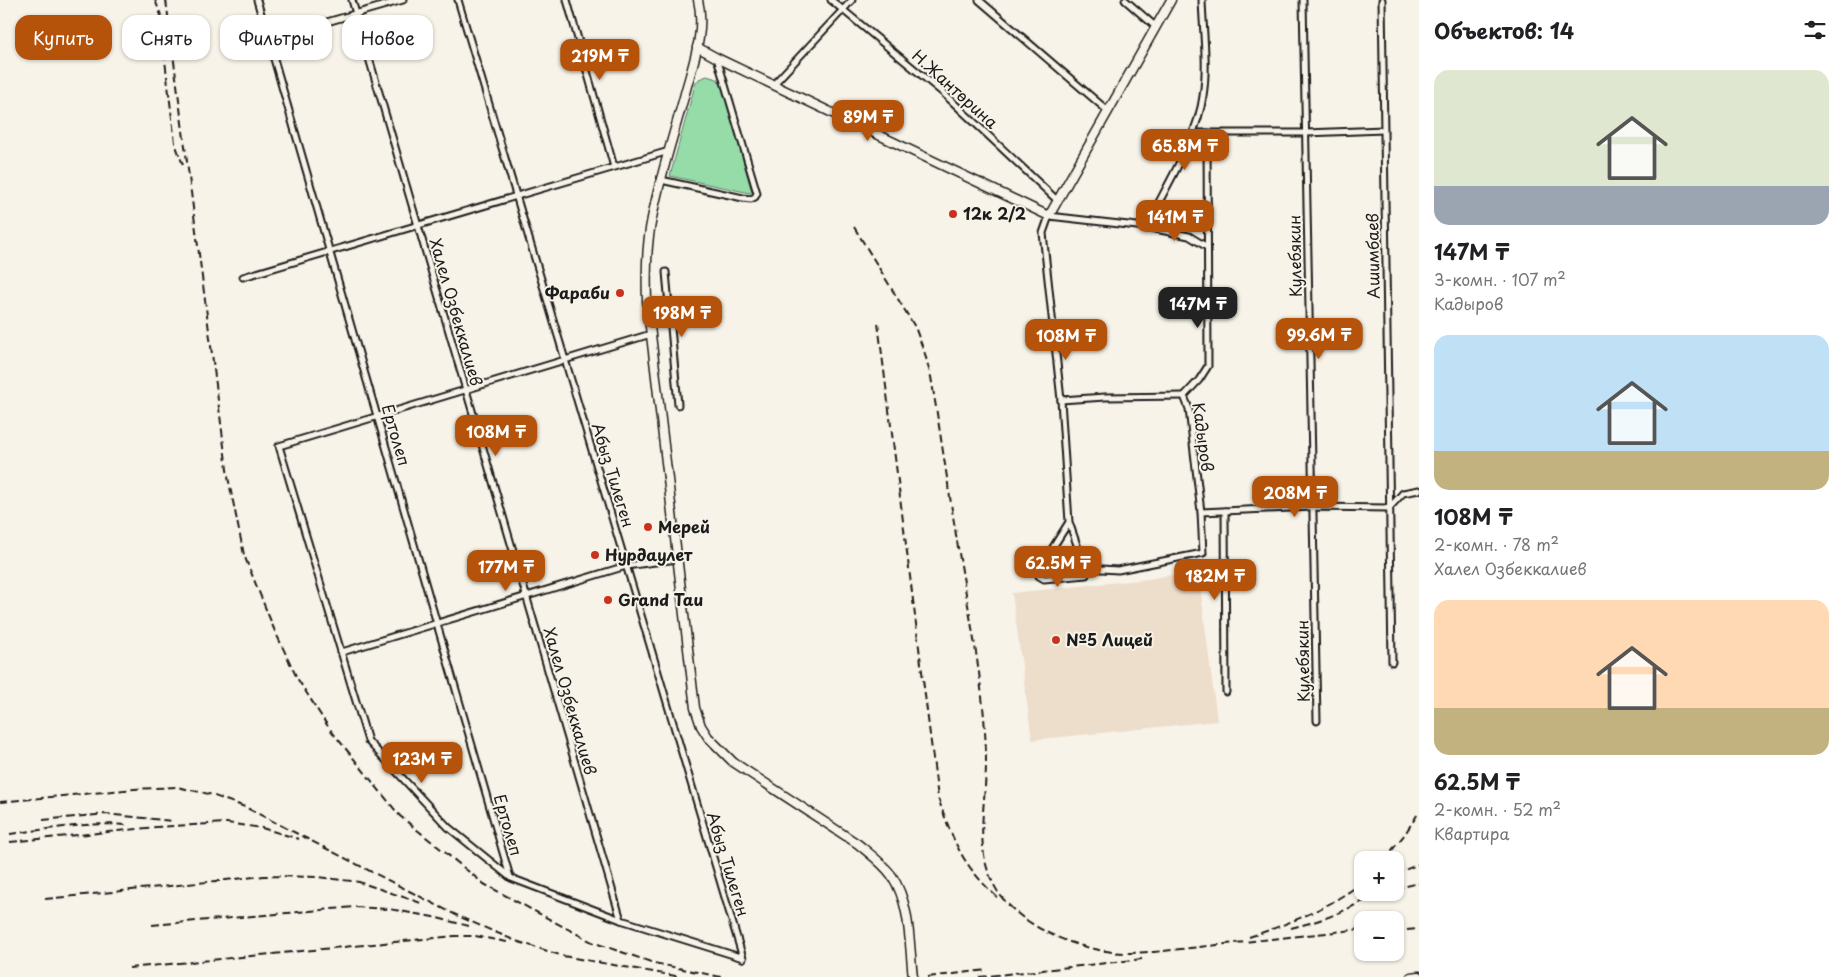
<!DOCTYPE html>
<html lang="ru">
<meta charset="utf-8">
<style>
:root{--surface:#fff;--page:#f6f6f6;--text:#202124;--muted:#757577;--accent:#b45309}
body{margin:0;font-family:"Playpen Sans",sans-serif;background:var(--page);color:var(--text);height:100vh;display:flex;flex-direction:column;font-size:19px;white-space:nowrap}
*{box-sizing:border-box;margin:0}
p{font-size:16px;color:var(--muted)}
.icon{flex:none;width:28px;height:28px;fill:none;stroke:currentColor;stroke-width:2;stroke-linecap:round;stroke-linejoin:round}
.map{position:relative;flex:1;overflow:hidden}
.panel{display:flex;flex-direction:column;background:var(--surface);width:425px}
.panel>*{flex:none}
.banner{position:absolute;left:15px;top:15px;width:475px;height:45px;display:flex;gap:10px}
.buttons{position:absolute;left:1354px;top:851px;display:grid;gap:10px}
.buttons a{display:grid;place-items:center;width:50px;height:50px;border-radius:10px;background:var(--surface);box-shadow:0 1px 4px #0004;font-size:25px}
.price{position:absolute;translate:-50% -42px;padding:0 11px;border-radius:10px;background:var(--accent);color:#fff;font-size:16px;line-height:32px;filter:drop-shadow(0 1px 2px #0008)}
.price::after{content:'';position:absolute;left:50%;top:30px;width:15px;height:11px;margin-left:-8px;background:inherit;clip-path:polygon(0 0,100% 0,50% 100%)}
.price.current{background:#222;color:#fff}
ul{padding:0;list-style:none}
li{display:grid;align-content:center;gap:10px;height:265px;padding:0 15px}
li span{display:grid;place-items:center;height:155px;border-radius:15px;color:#555}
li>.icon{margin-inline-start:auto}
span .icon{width:90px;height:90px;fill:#fffc;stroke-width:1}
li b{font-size:21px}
h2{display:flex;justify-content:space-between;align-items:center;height:60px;padding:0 15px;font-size:21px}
.pill{padding:0 18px;border-radius:15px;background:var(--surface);box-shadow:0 1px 4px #0004;font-size:18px;line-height:45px}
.pill.current{background:var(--accent);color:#fff}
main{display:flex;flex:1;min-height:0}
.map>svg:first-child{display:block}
.built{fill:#edddcb}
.green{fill:#95dca9;stroke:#587c62}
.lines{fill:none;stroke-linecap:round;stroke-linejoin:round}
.street-casing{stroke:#1c1c1c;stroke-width:9}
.secondary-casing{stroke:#1c1c1c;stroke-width:11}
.street{stroke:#f7f3e8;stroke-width:5}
.secondary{stroke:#f7f3e8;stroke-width:8}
.rail{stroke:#1c1c1c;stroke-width:2;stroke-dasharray:8 4;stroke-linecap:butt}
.poi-dot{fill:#c8321e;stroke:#f7f3e8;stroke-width:2}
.labels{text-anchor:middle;stroke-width:4;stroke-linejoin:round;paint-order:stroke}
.street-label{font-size:16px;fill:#1c1c1c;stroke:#f7f3e8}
.poi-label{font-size:16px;font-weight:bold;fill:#1c1c1c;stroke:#f7f3e8;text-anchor:start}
</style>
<main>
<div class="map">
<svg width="1419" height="977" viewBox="0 0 1419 977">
<rect width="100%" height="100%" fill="#f7f3e8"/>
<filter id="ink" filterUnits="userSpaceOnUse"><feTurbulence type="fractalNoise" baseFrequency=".02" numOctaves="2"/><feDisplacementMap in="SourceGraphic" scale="10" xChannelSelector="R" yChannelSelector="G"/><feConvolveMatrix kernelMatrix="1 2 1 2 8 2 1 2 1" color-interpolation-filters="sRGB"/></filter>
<g filter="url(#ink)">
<!-- built -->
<polygon class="built" points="1198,570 1217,721 1032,740 1012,593 1149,579"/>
<!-- green -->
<polygon class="green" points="707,76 717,79 722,86 752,192 750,193 670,176 695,85 699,79"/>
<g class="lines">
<!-- street casing -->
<g class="street-casing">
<g id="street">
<polyline points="257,0 510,877"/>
<polyline points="352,0 621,920"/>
<polyline points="458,0 743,958"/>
<polyline points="567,0 614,167"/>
<polyline points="831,0 942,92 1058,201"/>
<polyline points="979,0 1108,111"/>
<polyline points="1125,0 1156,27"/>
<polyline points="1303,0 1317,721"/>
<polyline points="1382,0 1392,662"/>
<polyline points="268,39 403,0"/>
<polyline points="773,85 852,0"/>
<polyline points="1193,133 1306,133 1384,130"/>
<polyline points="661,180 743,198 751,199 755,197 757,193 717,58"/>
<polyline points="1146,227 1189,236 1207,247"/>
<polyline points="666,272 678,405"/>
<polyline points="243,277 669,151"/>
<polyline points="651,334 279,446 368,741 448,827 511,878 621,920 743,958"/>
<path d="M1184,396L1105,397L1061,400L1043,233L1049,216L1146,227C1164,190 1198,137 1203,96C1208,65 1203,31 1202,0"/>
<polyline points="1061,400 1069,522 1085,568 1086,575 1044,579 1039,576 1038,571 1069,522"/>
<polyline points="1225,511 1226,692"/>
<polyline points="1201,512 1313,507 1389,508 1403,493 1419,490"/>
<polyline points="1085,568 1118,570 1203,553 1201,512 1189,409 1184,396 1199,380 1208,366 1207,133"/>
<polyline points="342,652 626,566 677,559"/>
</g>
</g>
<!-- secondary casing -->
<g class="secondary-casing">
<g id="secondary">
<path d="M698,0C706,32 692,66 684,97C673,137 660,177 652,218C646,246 646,273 647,301L695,708L701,726L708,737L733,762L858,844C870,854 883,863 892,876C911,905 909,944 913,977"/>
<polyline points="697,47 717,58 1049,216 1171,0"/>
<polyline points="1411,977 1419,976"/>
</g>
</g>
<!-- street -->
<use href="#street" class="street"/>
<!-- secondary -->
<use href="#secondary" class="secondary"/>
<!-- rail -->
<g class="rail">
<polyline points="155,0 166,28"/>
<polyline points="166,0 228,477 244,555 274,629 297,678 329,728 400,816 484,884 592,942 654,963 721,977"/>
<polyline points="164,52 175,143 183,165"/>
<path d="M854,227L915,327L925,354L931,377C942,442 951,507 962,571C973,634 986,699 986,763C986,808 972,851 998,892C1023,929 1080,951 1124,953C1134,953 1144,952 1154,952L1362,929"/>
<path d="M878,323L938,798C954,843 962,865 998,898"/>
<polyline points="0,802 134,789 177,787 209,794 245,807 460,917 516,941 563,956 681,977"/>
<polyline points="43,820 106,814 173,821"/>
<path d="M10,834C49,829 89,822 127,825"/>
<polyline points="10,842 156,827 227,823 262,828 299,839"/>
<polyline points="1384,860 1405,834 1419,812"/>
<polyline points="1395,874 1419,864"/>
<polyline points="1395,889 1419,883"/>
<polyline points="45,899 264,876 318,877 359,882 421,903"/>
<polyline points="152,925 355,907 389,909 433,917 469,926"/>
<path d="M1291,928C1306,924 1322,920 1336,914C1353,907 1367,898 1384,892"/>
<polyline points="1395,931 1419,929"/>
<path d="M1249,937C1279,927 1308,916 1336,900C1345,894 1355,889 1362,882"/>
<polyline points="129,968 455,936 475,936 507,942"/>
<polyline points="928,977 987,970"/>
<polyline points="979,977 1143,959"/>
</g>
</g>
</g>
<!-- markers -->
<g class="poi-dot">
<circle cx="953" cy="214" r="5"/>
<circle cx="620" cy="293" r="5"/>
<circle cx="648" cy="527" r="5"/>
<circle cx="595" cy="555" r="5"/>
<circle cx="608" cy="600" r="5"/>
<circle cx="1056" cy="640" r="5"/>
</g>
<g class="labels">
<!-- street labels -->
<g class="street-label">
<text transform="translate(955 89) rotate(42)" y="6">Н.Жантөрина</text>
<text transform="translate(1295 256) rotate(-91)" y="6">Кулебякин</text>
<text transform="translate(1373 256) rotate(-91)" y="6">Ашимбаев</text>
<text transform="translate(456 312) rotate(74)" y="6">Халел Озбеккалиев</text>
<text transform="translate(396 435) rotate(74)" y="6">Ертолеп</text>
<text transform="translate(1203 437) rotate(82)" y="6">Кадыров</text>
<text transform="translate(613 475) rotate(73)" y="6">Абыз Тилеген</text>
<text transform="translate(1303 661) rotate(-91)" y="6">Кулебякин</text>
<text transform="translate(570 701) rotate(74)" y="6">Халел Озбеккалиев</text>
<text transform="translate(508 825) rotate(74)" y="6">Ертолеп</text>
<text transform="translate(728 864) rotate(73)" y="6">Абыз Тилеген</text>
</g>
<!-- poi labels -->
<g class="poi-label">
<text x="963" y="220">12к 2/2</text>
<text x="610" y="299" text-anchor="end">Фараби</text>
<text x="658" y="533">Мерей</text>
<text x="605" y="561">Нурдаулет</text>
<text x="618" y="606">Grand Tau</text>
<text x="1066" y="646">№5 Лицей</text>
</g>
</g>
</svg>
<div class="buttons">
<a>+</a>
<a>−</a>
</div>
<b class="price" style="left:600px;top:81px">219M ₸</b>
<b class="price" style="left:868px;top:142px">89M ₸</b>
<b class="price" style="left:1185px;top:171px">65.8M ₸</b>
<b class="price" style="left:1175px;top:242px">141M ₸</b>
<b class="price current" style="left:1198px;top:329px">147M ₸</b>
<b class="price" style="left:682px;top:338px">198M ₸</b>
<b class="price" style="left:1319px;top:360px">99.6M ₸</b>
<b class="price" style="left:1066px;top:361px">108M ₸</b>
<b class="price" style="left:496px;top:457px">108M ₸</b>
<b class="price" style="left:1295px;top:518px">208M ₸</b>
<b class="price" style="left:1058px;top:588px">62.5M ₸</b>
<b class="price" style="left:506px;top:592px">177M ₸</b>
<b class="price" style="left:1215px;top:601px">182M ₸</b>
<b class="price" style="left:422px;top:784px">123M ₸</b>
<div class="banner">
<a class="pill current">Купить</a>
<a class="pill">Снять</a>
<a class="pill">Фильтры</a>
<a class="pill">Новое</a>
</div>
</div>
<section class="panel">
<h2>Объектов: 14<svg class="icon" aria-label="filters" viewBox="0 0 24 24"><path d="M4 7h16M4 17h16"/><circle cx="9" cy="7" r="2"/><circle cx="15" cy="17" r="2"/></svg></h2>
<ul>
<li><span style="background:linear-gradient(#dfe7d0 75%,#9aa5b1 0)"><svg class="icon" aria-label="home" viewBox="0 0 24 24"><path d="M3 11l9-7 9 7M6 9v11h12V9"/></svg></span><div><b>147M ₸</b><p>3-комн. · 107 m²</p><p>Кадыров</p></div></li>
<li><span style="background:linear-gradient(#bfe0f5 75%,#c2b280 0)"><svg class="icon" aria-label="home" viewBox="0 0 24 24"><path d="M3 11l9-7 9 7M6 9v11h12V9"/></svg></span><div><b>108M ₸</b><p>2-комн. · 78 m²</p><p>Халел Озбеккалиев</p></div></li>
<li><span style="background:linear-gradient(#ffd9b3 70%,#c2b280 0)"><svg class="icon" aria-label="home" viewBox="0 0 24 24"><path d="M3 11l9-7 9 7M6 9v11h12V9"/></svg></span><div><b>62.5M ₸</b><p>2-комн. · 52 m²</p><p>Квартира</p></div></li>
</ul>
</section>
</main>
